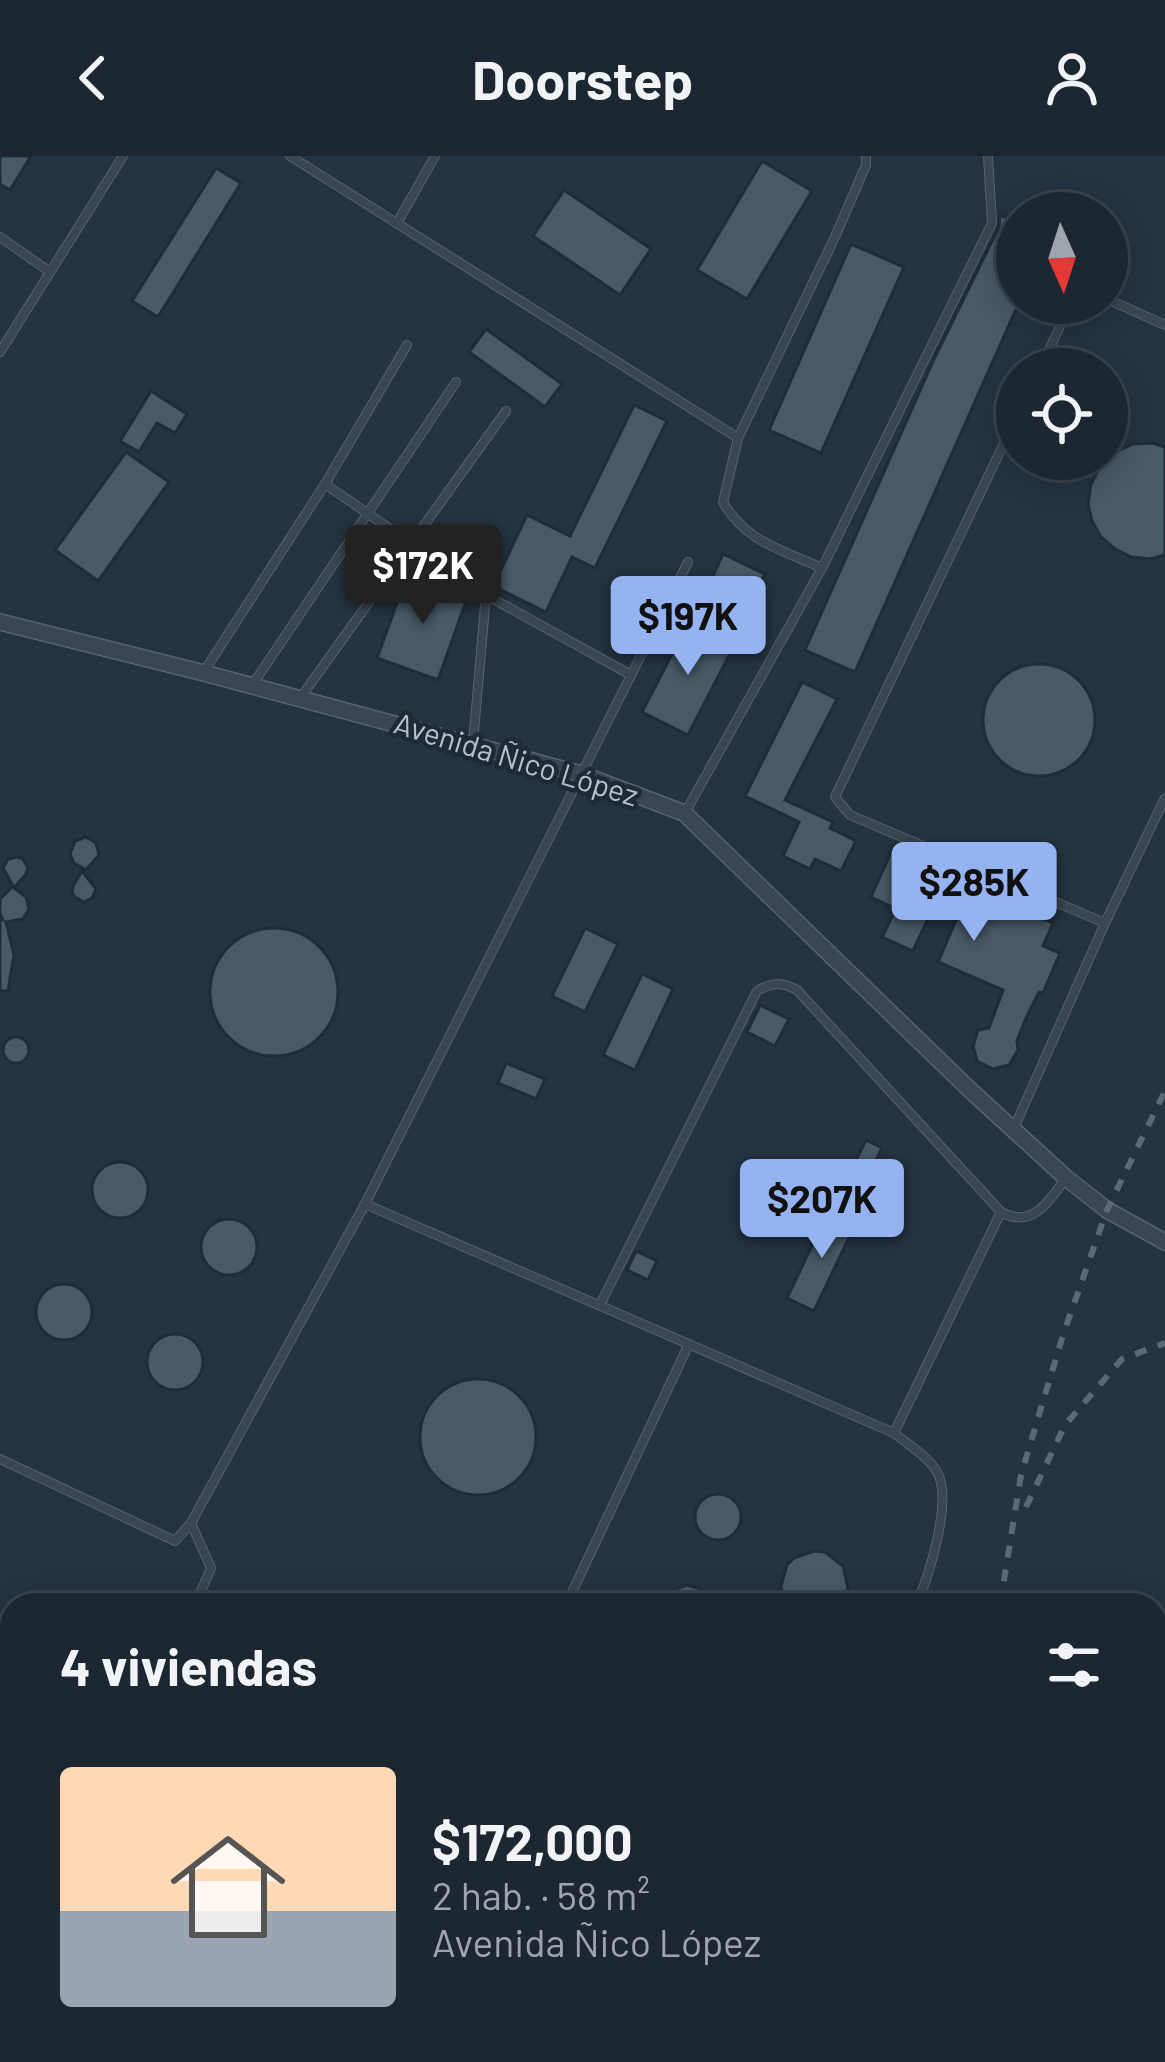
<!DOCTYPE html>
<html lang="es">
<meta charset="utf-8">
<style>
:root{--surface:#1c2732;--page:#252f3a;--text:#f1f3f6;--muted:#a0a5ac;--line:#3a444d;--accent:#95b2f1}
body{margin:0;font-family:Barlow,sans-serif;background:var(--page);color:var(--text);height:100vh;display:flex;flex-direction:column;font-size:45px;white-space:nowrap}
*{box-sizing:border-box;margin:0}
p{font-size:39px;color:var(--muted)}
.icon{flex:none;width:66px;height:66px;fill:none;stroke:currentColor;stroke-width:2;stroke-linecap:round;stroke-linejoin:round}
.map{position:relative;flex:1;overflow:hidden}
.sheet{position:absolute;left:0px;top:1437px;width:1167px;height:471px;display:flex;flex-direction:column;background:var(--surface);border-radius:36px 36px 0 0;box-shadow:0 6px 30px #0003,0 0 0 3px var(--line)}
.sheet>*{flex:none}
.needle{width:78px;rotate:177deg}
.controls{position:absolute;left:996px;top:36px;display:grid;gap:24px}
.controls a{display:grid;place-items:center;width:132px;height:132px;border-radius:50%;background:var(--surface);box-shadow:0 6px 30px #0003,0 0 0 3px var(--line);font-size:60px}
.price{position:absolute;translate:-50% -102px;padding:0 27px;border-radius:12px;background:var(--accent);color:#111;font-size:39px;line-height:78px;filter:drop-shadow(0 3px 6px #0008)}
.price::after{content:'';position:absolute;left:50%;top:72px;width:36px;height:27px;margin-left:-18px;background:inherit;clip-path:polygon(0 0,100% 0,50% 100%)}
.price.current{background:#222;color:#fff}
ul{padding:0;list-style:none}
li{display:flex;align-items:center;gap:36px;height:300px;padding:0 60px}
li+li{border-top:3px solid var(--line)}
li span{display:grid;place-items:center;flex:none;width:336px;height:240px;border-radius:12px;color:#555}
li>.icon{margin-inline-start:auto}
span .icon{width:144px;height:144px;fill:#fffc;stroke-width:1}
li b{font-size:51px}
h2{display:flex;justify-content:space-between;align-items:center;height:144px;padding:0 60px;font-size:51px}
header{display:flex;justify-content:space-between;align-items:center;height:156px;padding:0 60px;background:var(--surface);font-size:54px;font-weight:700}
.map>svg:first-child{display:block}
.building{fill:#495a68;stroke:#202d39;stroke-width:3}
.lines{fill:none;stroke-linecap:round;stroke-linejoin:round}
.lane-casing{stroke:#57646f;stroke-width:10}
.street-casing{stroke:#57646f;stroke-width:18}
.lane{stroke:#3a4651;stroke-width:8}
.street{stroke:#3a4651;stroke-width:15}
.rail{stroke:#5c6a78;stroke-width:6;stroke-dasharray:12 12;stroke-linecap:butt}
.labels{text-anchor:middle;stroke-width:9;stroke-linejoin:round;paint-order:stroke}
.street-label{font-size:30px;fill:#b6c1cb;stroke:#1e2b37}
</style>
<header><svg class="icon" aria-label="back" viewBox="0 0 24 24"><path d="M15 5l-7 7 7 7"/></svg>Doorstep<svg class="icon" aria-label="person" viewBox="0 0 24 24"><circle cx="12" cy="8" r="4"/><path d="M4 21q1-7 8-7t8 7"/></svg></header>
<div class="map">
<svg width="1165" height="1906" viewBox="0 0 1165 1906">
<rect width="100%" height="100%" fill="#253442"/>
<!-- building -->
<g class="building">
<polygon points="0,0 31,0 10,34 0,28"/>
<polygon points="762,5 812,35 747,143 697,114"/>
<polygon points="216,12 241,27 158,161 132,145"/>
<polygon points="564,34 651,93 620,139 533,80"/>
<polygon points="1000,59 1017,66 1017,151 855,516 805,494 934,203 999,71"/>
<polygon points="851,88 904,111 821,297 769,274"/>
<polygon points="486,173 562,228 545,251 469,196"/>
<polygon points="151,235 187,258 175,277 157,267 139,296 120,285"/>
<polygon points="634,249 667,265 595,412 572,401 546,456 493,430 527,359 570,380"/>
<polygon points="1153,287 1165,291 1165,399 1150,403 1131,401 1115,393 1101,381 1092,365 1088,348 1091,328 1100,310 1115,296 1133,288"/>
<polygon points="126,296 169,326 98,425 55,394"/>
<polygon points="723,398 765,418 753,442 712,422"/>
<polygon points="407,419 468,440 438,524 377,502"/>
<polygon points="689,465 735,488 688,579 642,556"/>
<circle cx="1039" cy="564" r="56"/>
<polygon points="802,526 837,543 785,644 833,666 830,672 856,685 841,715 815,703 810,713 783,700 799,666 745,640"/>
<polygon points="86,681 96,687 99,699 86,714 74,707 70,698 75,685"/>
<polygon points="892,694 948,718 946,721 1053,767 1043,790 1060,797 1043,837 1039,836 1026,862 1017,885 1018,894 1009,909 993,913 977,905 973,890 978,874 989,872 1003,834 938,806 956,764 932,754 913,795 882,781 896,753 871,741"/>
<polygon points="18,701 23,703 28,712 26,718 14,732 26,741 29,753 23,763 6,766 14,799 8,835 0,835 0,764 3,764 0,757 0,743 13,730 3,712 8,703"/>
<polygon points="82,715 96,733 92,742 84,746 75,741 72,736 73,730"/>
<polygon points="585,772 618,788 585,856 552,840"/>
<circle cx="274" cy="836" r="64"/>
<polygon points="642,818 673,833 635,914 603,899"/>
<polygon points="760,849 789,863 775,890 747,876"/>
<circle cx="16" cy="894" r="13"/>
<polygon points="506,907 545,923 536,943 498,927"/>
<polygon points="866,984 882,992 860,1036 844,1028"/>
<circle cx="120" cy="1034" r="28"/>
<polygon points="829,1054 856,1067 814,1155 787,1142"/>
<circle cx="229" cy="1091" r="28"/>
<polygon points="636,1095 657,1105 648,1124 627,1114"/>
<circle cx="64" cy="1156" r="28"/>
<circle cx="175" cy="1206" r="28"/>
<circle cx="478" cy="1281" r="58"/>
<circle cx="718" cy="1361" r="23"/>
<polygon points="814,1395 825,1396 843,1410 848,1432 840,1449 788,1449 783,1440 781,1430 787,1409 794,1402"/>
<polygon points="687,1429 701,1433 712,1449 660,1449 673,1434"/>
</g>
<g class="lines">
<!-- lane casing -->
<g class="lane-casing">
<g id="lane">
<polyline points="290,0 738,282"/>
<polyline points="397,67 435,0"/>
<polyline points="0,81 50,116"/>
<polyline points="1107,143 1165,169"/>
<polyline points="0,196 123,0"/>
<polyline points="1040,213 1061,168 1081,147"/>
<polyline points="1017,260 835,641 850,659 1105,767"/>
<polyline points="325,328 486,439 631,519"/>
<path d="M822,412C782,394 746,386 723,346L738,282L835,81L866,9V0"/>
<polyline points="205,514 325,328 407,189"/>
<polyline points="253,528 456,226"/>
<polyline points="301,541 506,255"/>
<polyline points="473,587 486,439"/>
<polyline points="686,655 822,412 992,67 988,0"/>
<polyline points="1014,972 1105,767 1165,642"/>
<path d="M365,1048L894,1277C907,1288 929,1301 937,1316C953,1343 929,1422 916,1449"/>
<path d="M600,1149L757,835C773,826 781,826 797,834L1001,1056C1032,1073 1049,1046 1065,1023"/>
<polyline points="894,1277 1001,1056"/>
<polyline points="0,1303 175,1385 191,1367 365,1048 688,406"/>
<polyline points="191,1367 211,1412 195,1449"/>
<polyline points="566,1449 689,1188"/>
<polyline points="0,1770 12,1759"/>
<polyline points="329,1906 343,1896"/>
</g>
</g>
<!-- street casing -->
<g class="street-casing">
<polyline id="street" points="0,466 204,517 581,618 684,657 969,933 1065,1021 1107,1054 1165,1086"/>
</g>
<!-- lane -->
<use href="#lane" class="lane"/>
<!-- street -->
<use href="#street" class="street"/>
<!-- rail -->
<g class="rail">
<polyline points="1026,1351 1065,1269 1122,1203 1165,1187"/>
<polyline points="1000,1449 1021,1319 1063,1179 1107,1054 1165,935"/>
<polyline points="1009,1896 1010,1906"/>
</g>
</g>
<g class="labels">
<!-- street labels -->
<g class="street-label">
<text transform="translate(516 604) rotate(17)" y="10">Avenida Ñico López</text>
</g>
</g>
</svg>
<div class="controls">
<a><svg class="needle" viewBox="-14 -14 28 28"><path d="M0-13l5 13h-10z" fill="#e53935"/><path d="M0 13l5-13h-10z" fill="#a0a5ac"/></svg></a>
<a><svg class="icon" aria-label="locate" viewBox="0 0 24 24"><circle cx="12" cy="12" r="6"/><path d="M12 2v4M12 18v4M2 12h4M18 12h4"/></svg></a>
</div>
<b class="price current" style="left:423px;top:471px">$172K</b>
<b class="price" style="left:688px;top:522px">$197K</b>
<b class="price" style="left:974px;top:788px">$285K</b>
<b class="price" style="left:822px;top:1105px">$207K</b>
<section class="sheet">
<h2>4 viviendas<svg class="icon" aria-label="filters" viewBox="0 0 24 24"><path d="M4 7h16M4 17h16"/><circle cx="9" cy="7" r="2"/><circle cx="15" cy="17" r="2"/></svg></h2>
<ul>
<li><span style="background:linear-gradient(#ffd9b3 60%,#9aa5b1 0)"><svg class="icon" aria-label="home" viewBox="0 0 24 24"><path d="M3 11l9-7 9 7M6 9v11h12V9"/></svg></span><div><b>$172,000</b><p>2 hab. · 58 m²</p><p>Avenida Ñico López</p></div></li>
</ul>
</section>
</div>
